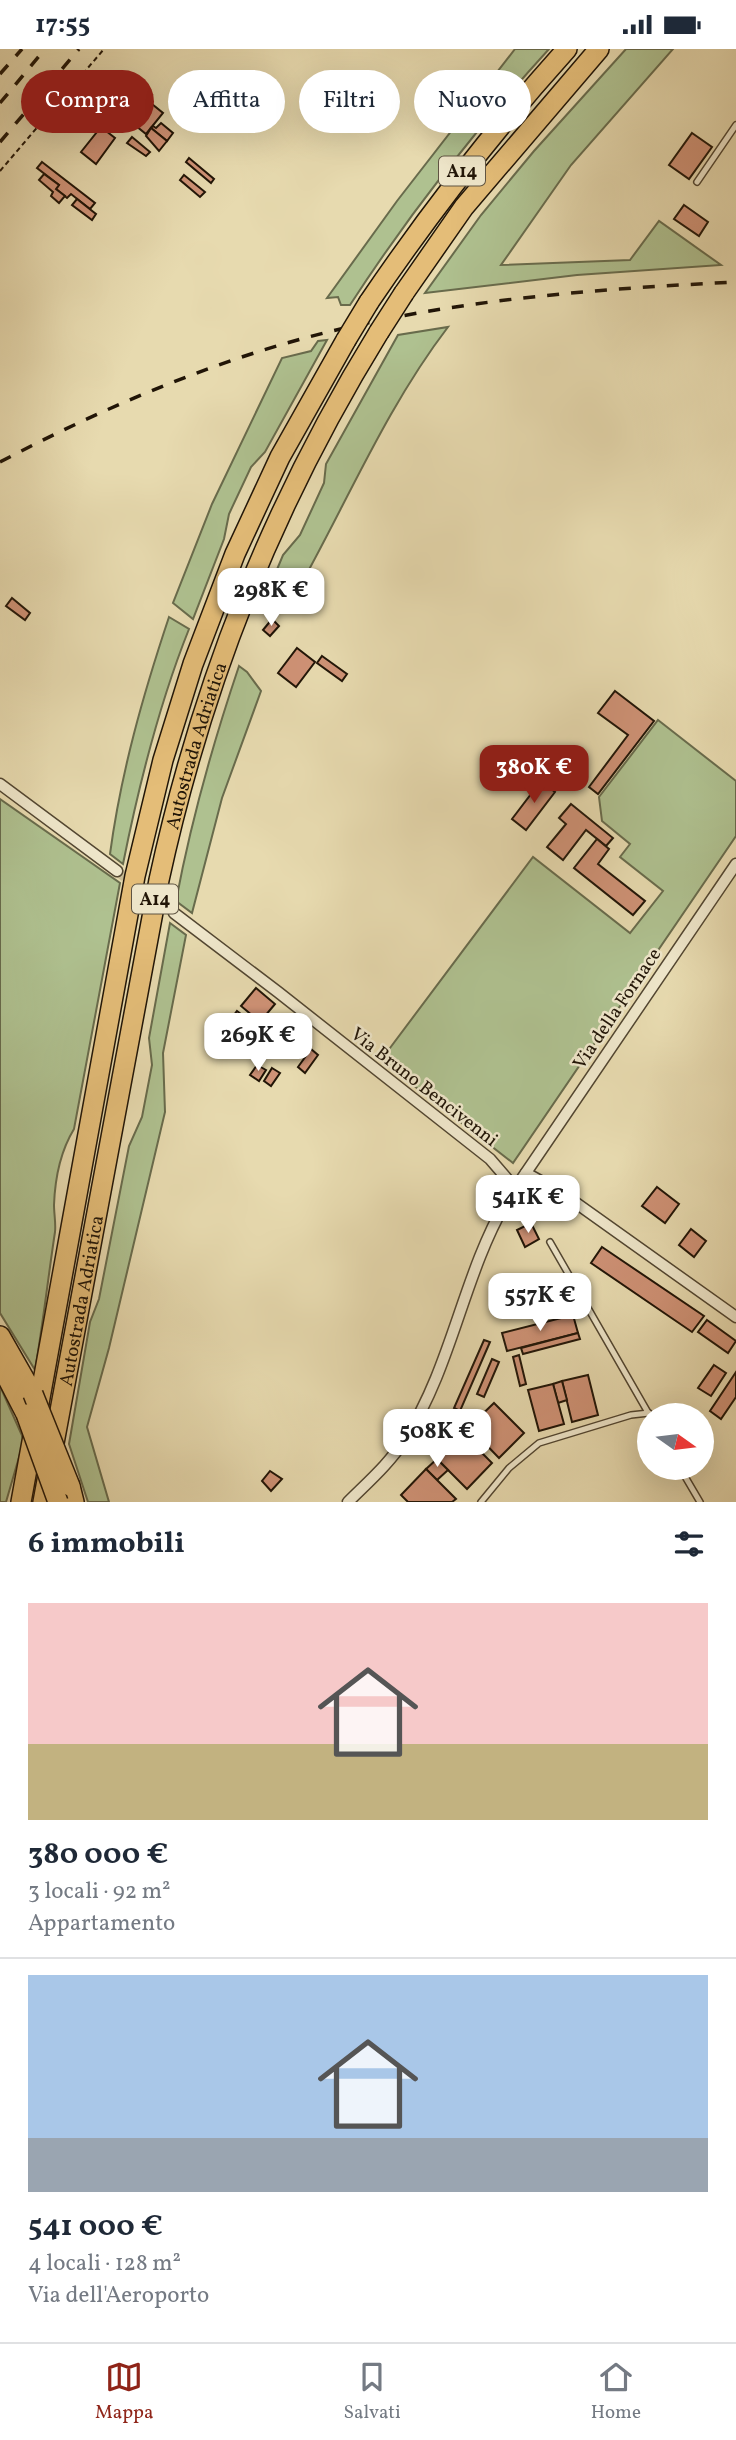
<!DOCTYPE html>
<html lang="it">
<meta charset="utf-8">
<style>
:root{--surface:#fff;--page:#f2f2f3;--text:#1f2937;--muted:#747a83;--line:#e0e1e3;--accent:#8f2418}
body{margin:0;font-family:Vollkorn,serif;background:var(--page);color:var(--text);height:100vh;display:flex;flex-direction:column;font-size:26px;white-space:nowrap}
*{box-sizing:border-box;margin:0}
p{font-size:23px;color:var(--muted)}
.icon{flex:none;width:38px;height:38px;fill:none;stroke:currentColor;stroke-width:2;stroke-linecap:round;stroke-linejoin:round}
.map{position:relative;height:1453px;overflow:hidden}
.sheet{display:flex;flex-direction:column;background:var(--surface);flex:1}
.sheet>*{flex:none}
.top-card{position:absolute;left:21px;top:21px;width:695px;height:63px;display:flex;gap:14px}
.needle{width:46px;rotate:104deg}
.tools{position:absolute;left:637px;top:1354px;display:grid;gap:14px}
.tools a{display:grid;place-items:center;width:77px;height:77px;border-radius:50%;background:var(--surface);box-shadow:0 7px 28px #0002;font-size:35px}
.price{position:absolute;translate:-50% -60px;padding:0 16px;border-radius:14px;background:#fff;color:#222;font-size:23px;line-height:46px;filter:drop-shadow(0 2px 4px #0008)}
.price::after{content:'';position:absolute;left:50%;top:42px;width:21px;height:16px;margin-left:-10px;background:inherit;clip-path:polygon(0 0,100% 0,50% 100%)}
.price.on{background:var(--accent);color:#fff}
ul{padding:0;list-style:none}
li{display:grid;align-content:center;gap:14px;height:371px;padding:0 28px}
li+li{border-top:2px solid var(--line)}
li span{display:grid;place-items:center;height:217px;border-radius:0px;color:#555}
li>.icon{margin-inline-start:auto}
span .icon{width:126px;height:126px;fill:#fffc;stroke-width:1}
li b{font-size:30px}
h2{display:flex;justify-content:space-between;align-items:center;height:84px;padding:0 28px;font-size:30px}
.chip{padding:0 24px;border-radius:32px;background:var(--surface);box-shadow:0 7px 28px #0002;font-size:24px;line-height:63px}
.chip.on{background:var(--accent);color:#fff}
.status{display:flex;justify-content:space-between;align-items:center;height:49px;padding:0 35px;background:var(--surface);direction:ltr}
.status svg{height:19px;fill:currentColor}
.tabs{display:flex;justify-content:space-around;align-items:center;height:98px;border-top:2px solid var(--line);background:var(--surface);font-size:19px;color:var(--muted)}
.tabs a{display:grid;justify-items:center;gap:4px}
.tabs .on{color:var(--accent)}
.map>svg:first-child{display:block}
.green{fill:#afc190;stroke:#686b4c;stroke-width:2}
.building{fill:#cf9276;stroke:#211507;stroke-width:2}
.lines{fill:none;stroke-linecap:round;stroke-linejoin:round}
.minor-tunnel{stroke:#c9bc96;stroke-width:10;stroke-dasharray:10 5;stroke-linecap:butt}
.service-casing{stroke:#524631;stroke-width:8}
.minor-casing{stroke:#524631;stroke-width:13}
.motorway-casing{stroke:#211507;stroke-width:22}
.path{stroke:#211507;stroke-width:2;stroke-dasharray:5 3.5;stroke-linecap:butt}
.service{stroke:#efe7cb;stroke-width:5}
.minor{stroke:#efe7cb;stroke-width:10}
.motorway{stroke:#e4bd78;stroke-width:19}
.rail{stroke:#211507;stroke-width:3.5;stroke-dasharray:12 12;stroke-linecap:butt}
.motorway-bridge-casing{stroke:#211507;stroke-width:22;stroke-linecap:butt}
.motorway-bridge{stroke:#e4bd78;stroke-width:19}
.labels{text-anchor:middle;stroke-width:5;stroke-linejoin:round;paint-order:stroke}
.shield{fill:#efe7cb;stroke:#5f5442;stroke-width:2}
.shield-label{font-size:18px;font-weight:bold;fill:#211507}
.street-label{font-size:19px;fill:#211507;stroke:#efe7cb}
</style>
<div class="status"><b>17:55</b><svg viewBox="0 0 49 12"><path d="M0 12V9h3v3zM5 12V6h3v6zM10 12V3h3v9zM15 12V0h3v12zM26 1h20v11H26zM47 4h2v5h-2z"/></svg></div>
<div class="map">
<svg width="736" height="1453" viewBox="0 0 736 1453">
<rect width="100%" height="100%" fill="#e7daaf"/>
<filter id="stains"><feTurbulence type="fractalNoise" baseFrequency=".00286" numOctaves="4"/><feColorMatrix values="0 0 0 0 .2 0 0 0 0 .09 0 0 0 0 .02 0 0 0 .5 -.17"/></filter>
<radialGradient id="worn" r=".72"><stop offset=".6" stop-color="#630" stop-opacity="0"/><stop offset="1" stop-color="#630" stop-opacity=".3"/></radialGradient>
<!-- green -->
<g class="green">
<path d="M515,0H549C476,80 409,165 350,256H341L338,248L327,249L397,152Z"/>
<polygon points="626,0 673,0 571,116 501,216 630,211 659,172 721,216 577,226 425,244 481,166 534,102"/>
<path d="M448,278C383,363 343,463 290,555L279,546L268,542L283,506L300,486L324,434L326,415L398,286Z"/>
<polygon points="327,291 265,403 251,418 229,465 224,490 193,570 173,554 212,455 282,309 311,302 318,292"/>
<path d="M169,568L189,580C159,655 139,735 123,815L110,805C121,723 143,646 169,568Z"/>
<path d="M239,617L247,623L261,642L222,749L192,864L176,852C191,772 213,694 239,617Z"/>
<polygon points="658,671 736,732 736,787 513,1114 381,1011 533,808 630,884 663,842 620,808 630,795 602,772 599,748"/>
<path d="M0,750L120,834L74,1080C60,1103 55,1129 54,1156C54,1165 56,1174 55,1183C48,1229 43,1275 35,1321L0,1264Z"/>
<polygon points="170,874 186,886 163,1004 165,1063 109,1299 87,1378 109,1453 88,1453 69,1395 90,1273 99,1250 129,1097 142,1068 152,1016 149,989"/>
<polygon points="0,1337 24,1391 6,1453 0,1453"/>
</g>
<!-- building -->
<g class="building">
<polygon points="144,40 152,46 130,72 120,64 125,58 127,60"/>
<polygon points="147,51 163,64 146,85 130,72"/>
<polygon points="161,74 173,84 167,92 151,79 153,77 156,79"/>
<polygon points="101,78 115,89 96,115 81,103"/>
<polygon points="151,79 167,92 159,102 146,87"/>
<polygon points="692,84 712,98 689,130 669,116"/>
<polygon points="132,88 150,103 146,107 127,94"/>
<polygon points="189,109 214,130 211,134 186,113"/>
<polygon points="42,113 95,154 90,160 71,145 67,149 56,140 59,136 37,119"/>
<polygon points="44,125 59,136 56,140 65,147 59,154 51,147 53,143 39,131"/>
<polygon points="184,126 205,143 200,148 180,131"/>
<polygon points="77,150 96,165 92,171 72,156"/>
<polygon points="684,156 708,173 699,187 674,170"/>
<polygon points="12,549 30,564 25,571 6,557"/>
<polygon points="272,570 279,577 270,587 263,581"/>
<polygon points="297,599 315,613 296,638 278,624"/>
<polygon points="322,607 347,625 342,632 317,614"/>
<polygon points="615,642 654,672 598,745 589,738 628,686 598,664"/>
<polygon points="541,732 555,743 526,781 512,770"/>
<polygon points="571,755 613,789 606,797 586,781 563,811 547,798 566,775 559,769"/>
<polygon points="597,790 609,800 598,815 645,852 633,866 574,819"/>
<polygon points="256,939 275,955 260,973 241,957"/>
<polygon points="237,962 267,985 258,997 228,974"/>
<polygon points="311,1000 318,1006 305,1024 298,1018"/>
<polygon points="257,1016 266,1021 259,1032 250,1026"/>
<polygon points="272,1019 280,1024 271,1037 264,1032"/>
<polygon points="657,1138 679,1155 665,1174 642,1157"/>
<polygon points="531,1174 539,1190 525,1198 517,1181"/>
<polygon points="691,1180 706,1192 694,1208 679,1196"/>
<polygon points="602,1198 704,1267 692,1283 591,1214"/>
<polygon points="573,1266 578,1284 507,1302 502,1284"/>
<polygon points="707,1271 736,1292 728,1304 698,1283"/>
<polygon points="578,1284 580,1290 523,1305 521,1299"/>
<polygon points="484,1291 490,1293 460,1362 454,1359"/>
<polygon points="519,1306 526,1335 520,1337 513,1308"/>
<polygon points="492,1310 499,1313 484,1348 477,1345"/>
<polygon points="714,1316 726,1324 711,1347 698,1339"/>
<polygon points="736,1323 736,1348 721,1370 710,1362"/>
<polygon points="588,1326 598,1366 572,1373 562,1332"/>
<polygon points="562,1332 567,1351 558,1354 553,1335"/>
<polygon points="553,1335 564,1375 539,1382 528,1341"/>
<polygon points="494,1354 524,1384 499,1409 469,1378"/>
<polygon points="469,1378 482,1392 476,1398 463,1385"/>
<polygon points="463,1385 492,1414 467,1440 437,1410"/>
<polygon points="437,1410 448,1421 437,1431 426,1420"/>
<polygon points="426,1420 456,1450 452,1453 408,1453 401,1446"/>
<polygon points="270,1422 282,1430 271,1442 262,1432"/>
</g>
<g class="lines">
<!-- minor-tunnel -->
<polyline class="minor-tunnel" points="117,822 174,864"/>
<!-- service casing -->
<g class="service-casing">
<g id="service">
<polyline points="697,133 736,76"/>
<polyline points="550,1193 650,1367"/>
<polyline points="680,1419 700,1453"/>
<polyline points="481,1453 509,1419 539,1394 631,1366 649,1364"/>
</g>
</g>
<!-- minor casing -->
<g class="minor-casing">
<g id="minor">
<polyline points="0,735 117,822"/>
<polyline points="174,864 278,943 490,1110 515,1139"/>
<polyline points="526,1124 562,1144 736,1268"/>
<path d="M348,1453C368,1433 390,1414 405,1390C452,1317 463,1227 506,1153L736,815"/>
</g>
</g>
<!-- motorway casing -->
<g class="motorway-casing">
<g id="motorway">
<polyline points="404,244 464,158 599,0"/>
<path d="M369,253C430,163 494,81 567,0"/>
<polyline points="0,1287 33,1345"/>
<polyline points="0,1315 26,1365"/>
<polyline points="70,1437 74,1453"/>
<polyline points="21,1453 135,827 163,711 193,615 235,505 280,408 346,291"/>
<path id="s1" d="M43,1453L159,831C202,633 273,455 379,283"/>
</g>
</g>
<!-- path -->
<polyline class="path" points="0,122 104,0"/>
<!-- service -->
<use href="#service" class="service"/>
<!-- minor -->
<use href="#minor" class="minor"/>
<!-- motorway -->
<use href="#motorway" class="motorway"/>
<!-- rail -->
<g class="rail">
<polyline points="0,25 22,0"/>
<polyline points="0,54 45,0"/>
<polyline points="0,93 79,0"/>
<path d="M0,413C82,370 165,333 254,304C409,254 574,241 736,233"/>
</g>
<!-- motorway-bridge casing -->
<g class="motorway-bridge-casing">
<g id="motorway-bridge">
<polyline points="379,283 404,244"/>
<polyline points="346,291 369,253"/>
<polyline points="33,1345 70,1437"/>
<polyline points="26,1365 58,1453"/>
</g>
</g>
<!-- motorway-bridge -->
<use href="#motorway-bridge" class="motorway-bridge"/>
</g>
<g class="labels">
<!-- shield labels -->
<g class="shield">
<rect x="439" y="107.5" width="46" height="29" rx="5"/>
<rect x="132" y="835.5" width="46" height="29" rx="5"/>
</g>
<g class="shield-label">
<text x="462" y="128">A14</text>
<text x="155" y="856">A14</text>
</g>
<!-- street labels -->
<g class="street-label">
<text dy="7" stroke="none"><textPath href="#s1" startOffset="772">Autostrada Adriatica</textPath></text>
<text transform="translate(616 959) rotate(-56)" y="7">Via della Fornace</text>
<text transform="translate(425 1037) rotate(38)" y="7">Via Bruno Bencivenni</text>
<text dy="7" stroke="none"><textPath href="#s1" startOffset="205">Autostrada Adriatica</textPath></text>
</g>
</g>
<rect width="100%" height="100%" filter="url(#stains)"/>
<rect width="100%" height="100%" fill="url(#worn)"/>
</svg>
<div class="tools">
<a><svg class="needle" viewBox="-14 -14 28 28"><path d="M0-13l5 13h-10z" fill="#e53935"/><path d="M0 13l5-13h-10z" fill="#747a83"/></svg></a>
</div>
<b class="price" style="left:271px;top:579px">298K €</b>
<b class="price on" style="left:534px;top:756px">380K €</b>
<b class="price" style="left:258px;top:1024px">269K €</b>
<b class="price" style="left:528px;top:1186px">541K €</b>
<b class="price" style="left:540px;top:1284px">557K €</b>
<b class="price" style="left:437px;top:1420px">508K €</b>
<div class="top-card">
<a class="chip on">Compra</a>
<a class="chip">Affitta</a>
<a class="chip">Filtri</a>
<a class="chip">Nuovo</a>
</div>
</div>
<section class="sheet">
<h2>6 immobili<svg class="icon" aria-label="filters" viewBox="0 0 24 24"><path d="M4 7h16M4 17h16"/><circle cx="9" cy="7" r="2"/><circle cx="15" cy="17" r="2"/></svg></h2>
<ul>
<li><span style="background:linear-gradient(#f6c9c9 65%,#c2b280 0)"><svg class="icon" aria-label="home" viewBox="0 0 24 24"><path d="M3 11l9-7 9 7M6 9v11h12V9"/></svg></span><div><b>380 000 €</b><p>3 locali · 92 m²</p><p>Appartamento</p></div></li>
<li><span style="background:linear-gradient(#a9c7e8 75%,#9aa5b1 0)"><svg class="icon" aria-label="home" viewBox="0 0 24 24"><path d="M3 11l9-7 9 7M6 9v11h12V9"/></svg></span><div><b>541 000 €</b><p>4 locali · 128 m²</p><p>Via dell'Aeroporto</p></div></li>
</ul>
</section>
<nav class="tabs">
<a class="on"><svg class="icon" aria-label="map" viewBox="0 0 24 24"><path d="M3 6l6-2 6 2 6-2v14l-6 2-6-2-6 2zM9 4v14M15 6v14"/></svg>Mappa</a>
<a><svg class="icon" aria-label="saved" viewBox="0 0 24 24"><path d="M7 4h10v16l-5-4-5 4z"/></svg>Salvati</a>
<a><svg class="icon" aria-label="home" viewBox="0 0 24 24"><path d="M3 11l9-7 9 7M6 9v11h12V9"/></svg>Home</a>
</nav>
